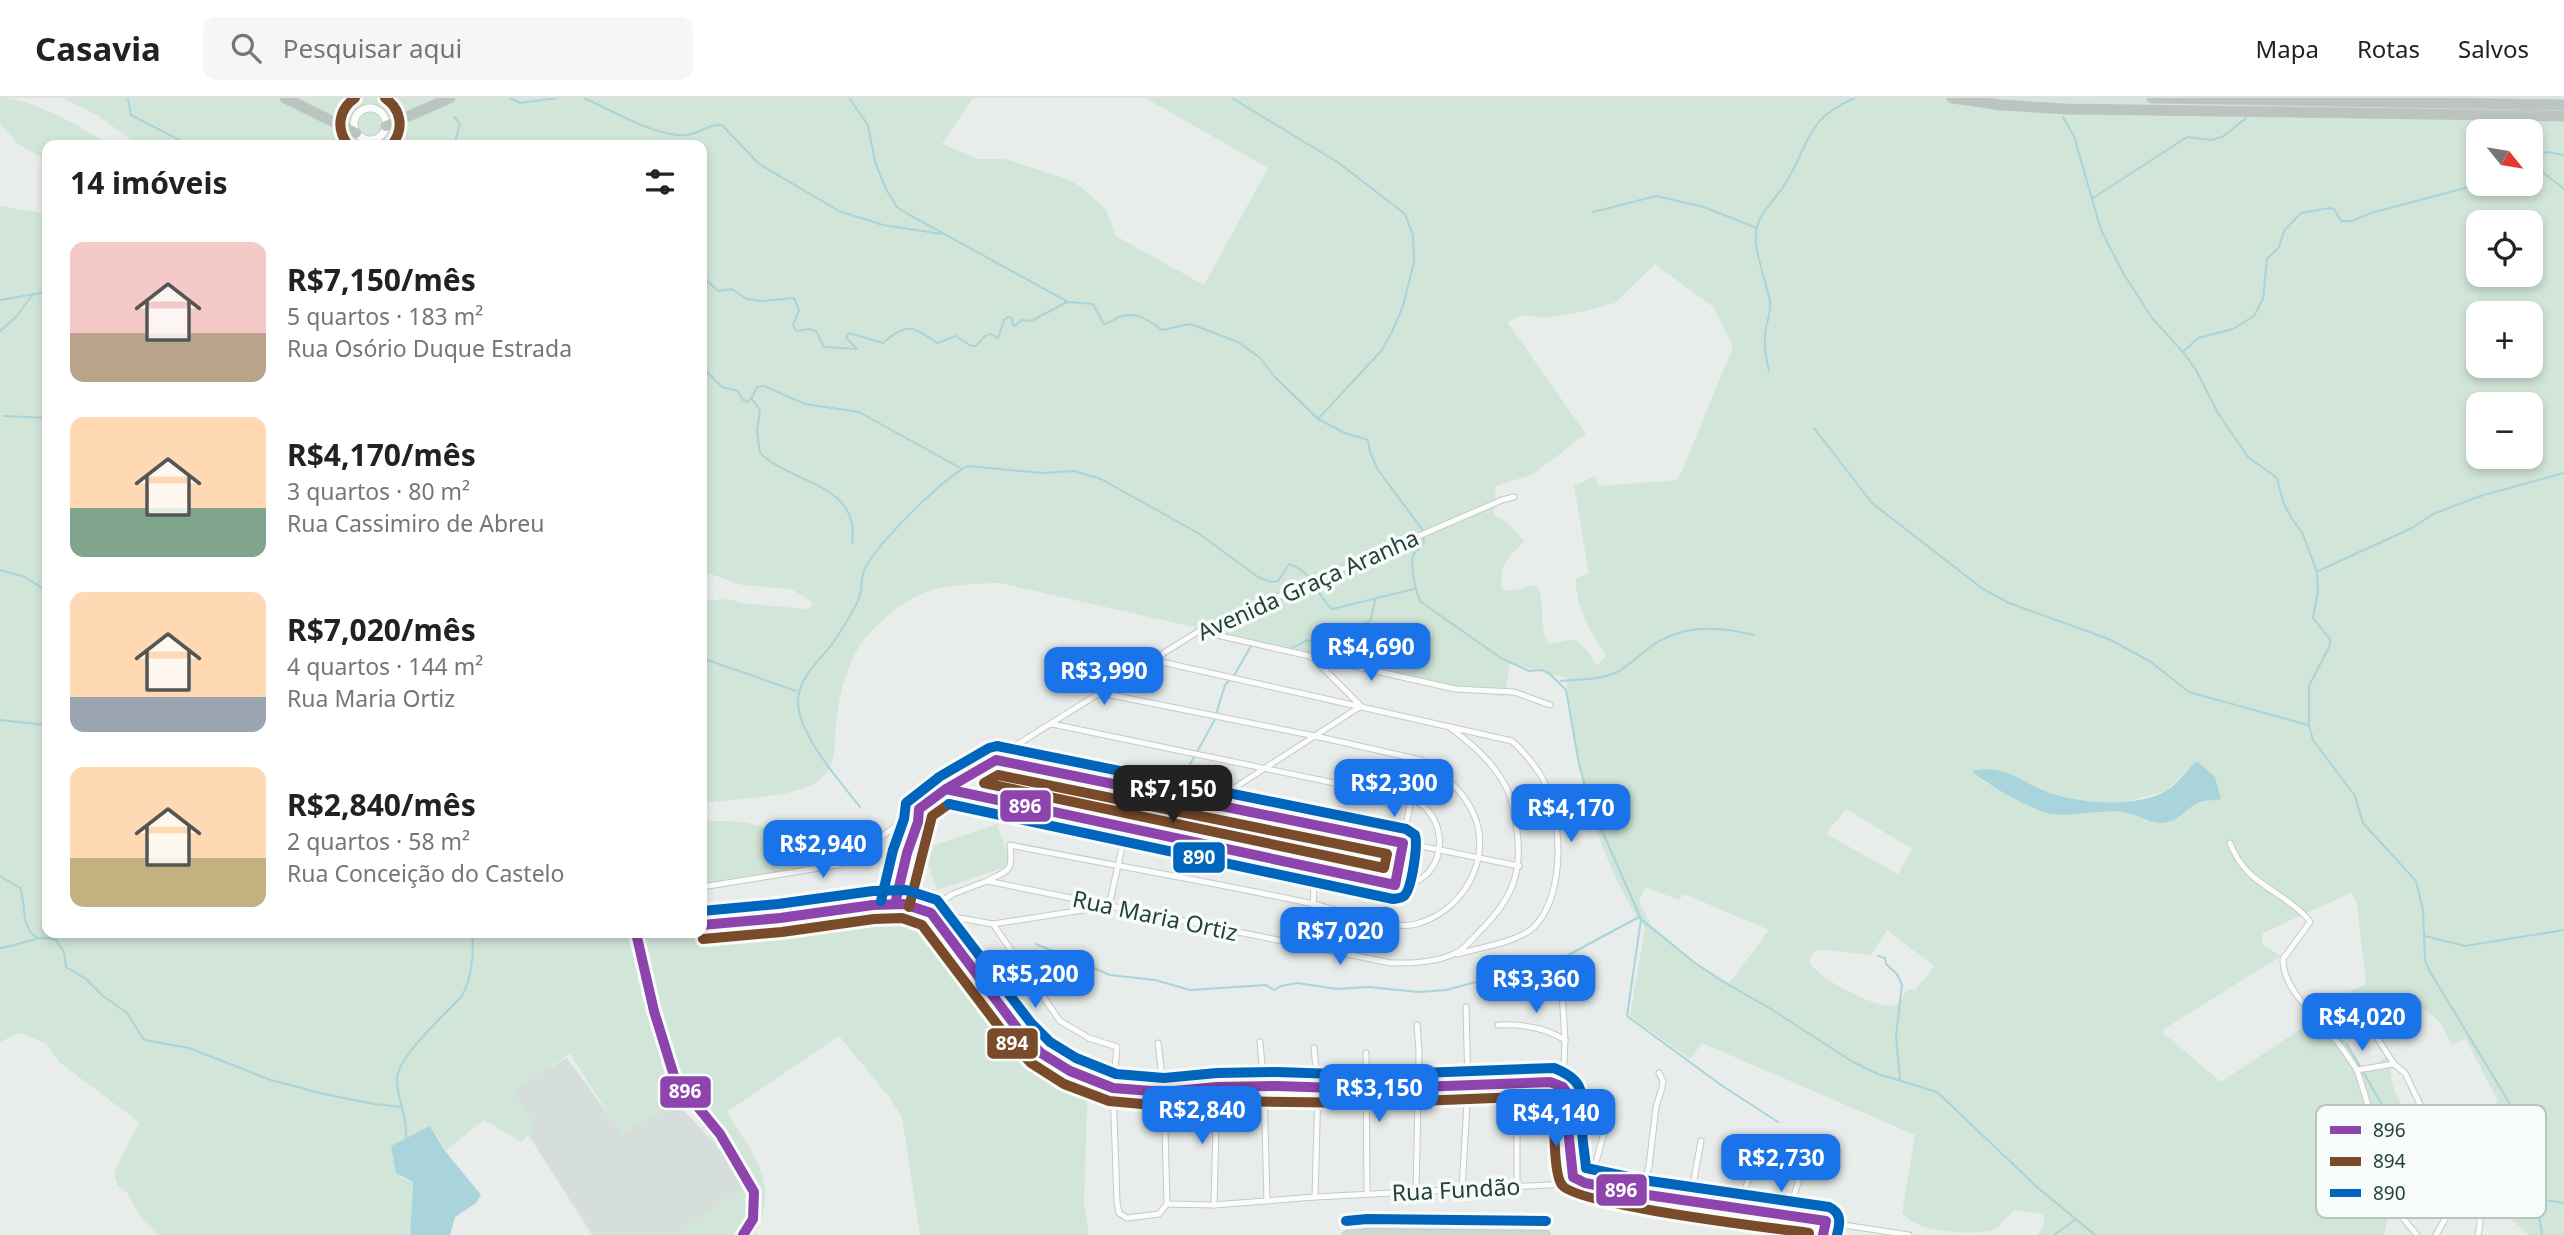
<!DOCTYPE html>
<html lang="pt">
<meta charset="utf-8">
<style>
:root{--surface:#fff;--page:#f6f6f6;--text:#222;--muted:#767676;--line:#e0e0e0;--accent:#1a73e8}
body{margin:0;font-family:"Noto Sans",sans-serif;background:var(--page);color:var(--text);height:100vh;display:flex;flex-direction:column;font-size:26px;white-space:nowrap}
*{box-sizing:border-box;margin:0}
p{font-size:23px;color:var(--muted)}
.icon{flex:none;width:38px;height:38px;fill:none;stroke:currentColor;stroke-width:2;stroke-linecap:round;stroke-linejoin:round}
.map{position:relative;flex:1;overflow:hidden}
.panel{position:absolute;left:42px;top:42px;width:665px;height:798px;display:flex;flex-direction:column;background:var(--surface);border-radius:14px;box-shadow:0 4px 10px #0003}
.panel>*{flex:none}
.needle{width:46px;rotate:120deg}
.fabs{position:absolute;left:2466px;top:21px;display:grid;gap:14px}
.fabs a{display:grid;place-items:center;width:77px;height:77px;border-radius:14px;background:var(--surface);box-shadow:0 4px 10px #0003;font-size:35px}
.price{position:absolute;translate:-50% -60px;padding:0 16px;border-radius:14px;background:var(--accent);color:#fff;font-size:23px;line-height:46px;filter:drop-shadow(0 2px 4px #0008)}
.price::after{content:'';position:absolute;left:50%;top:42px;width:21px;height:16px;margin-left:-10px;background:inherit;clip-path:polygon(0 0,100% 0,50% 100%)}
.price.on{background:#222;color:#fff}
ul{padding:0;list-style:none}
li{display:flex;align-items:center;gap:21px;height:175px;padding:0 28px}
li span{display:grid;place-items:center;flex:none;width:196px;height:140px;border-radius:14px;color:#555}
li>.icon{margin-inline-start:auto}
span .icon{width:84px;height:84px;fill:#fffc;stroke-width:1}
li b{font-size:30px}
h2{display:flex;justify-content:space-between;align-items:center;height:84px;padding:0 28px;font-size:30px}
header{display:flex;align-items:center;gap:42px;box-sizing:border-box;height:98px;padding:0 35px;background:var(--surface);border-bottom:2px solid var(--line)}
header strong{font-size:33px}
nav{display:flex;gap:38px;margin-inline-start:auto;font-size:24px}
.search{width:490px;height:63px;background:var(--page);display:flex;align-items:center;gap:18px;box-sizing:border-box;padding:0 24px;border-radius:14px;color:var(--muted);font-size:26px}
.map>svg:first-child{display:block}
.built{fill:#d6dedb}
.green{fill:#d1e6d8;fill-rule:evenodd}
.water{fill:#a9d4db}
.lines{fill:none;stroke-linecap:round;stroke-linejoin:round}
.stream{stroke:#a9d4db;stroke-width:2}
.street-casing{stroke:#c5cac8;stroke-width:7}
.secondary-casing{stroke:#c3cbc8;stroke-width:9}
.primary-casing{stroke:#c3ccc9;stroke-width:10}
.highway-casing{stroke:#c3ccc9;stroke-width:11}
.street{stroke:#fcfcfc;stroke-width:5}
.secondary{stroke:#fcfcfc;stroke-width:7}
.primary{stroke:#cfd7d5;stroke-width:8}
.highway{stroke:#bcc4c2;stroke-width:10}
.bus-1-casing{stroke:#f7fbf9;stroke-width:16}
.bus-2-casing{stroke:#f7fbf9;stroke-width:16}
.bus-3-casing{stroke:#f7fbf9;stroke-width:16}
.bus-1{stroke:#8e44ad;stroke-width:10}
.bus-2{stroke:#7a4b2a;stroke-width:10}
.bus-3{stroke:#0065bd;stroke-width:10}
.labels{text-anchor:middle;stroke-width:7;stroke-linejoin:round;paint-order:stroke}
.street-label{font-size:23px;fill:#24423a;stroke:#f7fbf9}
.key{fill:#f7fbf9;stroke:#b8c4c0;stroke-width:2}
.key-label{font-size:19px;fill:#24423a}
.line-badge{stroke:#f7fbf9;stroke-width:2.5}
.badge-label{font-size:19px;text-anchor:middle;font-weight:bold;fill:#fff}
</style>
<header>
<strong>Casavia</strong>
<div class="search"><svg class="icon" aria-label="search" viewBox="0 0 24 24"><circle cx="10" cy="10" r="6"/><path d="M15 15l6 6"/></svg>Pesquisar aqui</div>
<nav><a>Mapa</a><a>Rotas</a><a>Salvos</a></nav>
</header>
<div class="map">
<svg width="2564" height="1137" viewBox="0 0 2564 1137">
<rect width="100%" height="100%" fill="#e8edeb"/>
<!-- built -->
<polygon class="built" points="567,960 622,1035 675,1003 739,1072 750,1102 735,1137 592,1137 503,997"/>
<!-- green -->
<g class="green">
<path d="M0,0C31,0 83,29 109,47H47V63L17,45L0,25Z"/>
<path d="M63,0H973L942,46L978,61H1005L1070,82L1085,92L1107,113L1116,138L1204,187L1268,70L1145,0H2564V1137H2529L2507,1118L2496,1106L2456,1050L2427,1083L2394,1097L2384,1137H2038L2045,1123L2042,1116L2015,1112C2007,1118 2003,1125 1995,1131C1979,1137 1932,1135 1915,1125C1910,1123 1906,1118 1902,1115L1915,1037L1702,945L1690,961L1630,918L1645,830C1597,764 1573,660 1566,580L1510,565L1504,599L999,485C977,486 956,486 935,491C904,500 864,533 852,562C843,581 839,604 836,624C834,646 838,668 818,683C796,699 738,701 709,704L702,703V503L730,501L740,505L805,511L811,509L812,504L791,491L742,487L702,473V47H138L97,17ZM2478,33H2530V86H2478ZM2478,124H2530V177H2478ZM1655,166L1713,209L1733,249L1678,382L1599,388L1595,378L1574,388L1589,476L1576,480C1575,509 1590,533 1606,558L1597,568L1588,553L1574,541L1549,546C1540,535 1544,507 1539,490L1531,487L1516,492H1503C1497,467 1508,461 1524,443L1511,428L1494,416L1496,388L1532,377L1586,336L1507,224L1524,217L1545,220L1581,214L1615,205ZM2478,215H2530V268H2478ZM2478,306H2530V359H2478ZM2191,668L2209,704L2202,703L2147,724C2114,701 2070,725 2034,711C2015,703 1999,689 1980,682L2029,685L2048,694L2080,703L2098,705L2124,704L2166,693ZM1846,711L1912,751L1898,776L1826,736ZM1645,789L1679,802L1684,796L1769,832L1729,885L1693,863L1651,827L1639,803ZM2351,795L2357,805L2366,886L2320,909L2303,923L2304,929L2221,984L2161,933L2281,858L2262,846L2263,835ZM1887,832L1934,868L1915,892H1907C1903,898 1900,907 1892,908C1874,909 1816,880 1809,863L1814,853L1825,852L1871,857ZM2412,907C2434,912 2444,928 2452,948L2465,940L2498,1003L2471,1026L2454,1027L2429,1033C2399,1011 2389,993 2390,957L2365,972L2332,926L2361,909L2371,926H2375L2400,908Z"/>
<path d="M0,108L36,114L47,119V835H702V826C777,816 861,796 935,814L951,843L1033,948L1088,981L1084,1104L1089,1137H920L902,1019L889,999L839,938L727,1014C754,1059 781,1084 754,1137H682L681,1134L739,1091L741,1079L683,1002L621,1035L570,956L514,993L535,1031L521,1044L484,1022L445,1053L443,1047L430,1028L392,1048L401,1080L413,1084L410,1137H158L140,1119L128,1096L117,1087L114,1075L139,1024L59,964L45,945L19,935L0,944Z"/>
<path d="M702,722C715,724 728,722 741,724C772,727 802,748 824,769L702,788Z"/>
<polygon points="997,726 1011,767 937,792 923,751"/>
</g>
<!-- water -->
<g class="water">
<path d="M2197,663L2215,679L2221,701C2214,703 2206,702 2200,704C2188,708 2181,721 2168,724C2152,728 2141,718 2127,715C2102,710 2076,719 2051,716C2036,715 1983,684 1972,673C2008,666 2017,683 2048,694C2079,706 2136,710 2166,693C2178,686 2186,672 2197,663Z"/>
<polygon points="430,1028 445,1053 481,1097 476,1105 455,1119 450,1137 410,1137 413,1084 396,1075 391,1048"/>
</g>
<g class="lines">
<!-- stream -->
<g class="stream">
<polyline points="128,0 131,17 189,47"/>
<polyline points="510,0 520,5 557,0"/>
<path d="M584,0C613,13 645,33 677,37C698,40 709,23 723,28L759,66L839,113L883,127L942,136"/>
<path d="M849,0L868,27L875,64L886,91L897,109L908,116L1068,204L1093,206L1104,226C1111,225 1113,221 1119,219C1137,213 1148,222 1162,232L1190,226L1238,244L1259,259L1275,279L1318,321L1345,335L1368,342L1370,354L1378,372L1422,431L1424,445C1421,449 1415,453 1413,458C1410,467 1416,496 1421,504L1501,560L1529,573L1542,572L1550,576L1566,592L1579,666L1589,703L1641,821L1627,918L1721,987L1778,1024"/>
<polyline points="1232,0 1339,65 1405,116 1413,137 1414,164 1403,208 1392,234 1382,252 1318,321"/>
<polyline points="454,19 460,26 454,47"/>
<polyline points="2063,19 2074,38 2101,132 2123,175 2152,220 2183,254 2196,272 2218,315 2248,359 2277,380 2283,404 2292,421 2302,434 2317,474 2318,492 2313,520 2330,541 2330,547 2309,588 2309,627 2313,642 2355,698 2363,725 2416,783 2423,812 2425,862 2429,872 2510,1006 2529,1053 2542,1137"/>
<polyline points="2468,26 2478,33"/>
<polyline points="2530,55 2547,54 2564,57"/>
<polyline points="2530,64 2564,91"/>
<polyline points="2093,100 2187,39 2212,42 2224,38 2246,20"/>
<polyline points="1593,114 1656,98 1704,109 1757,130"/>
<path d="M702,178L718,193L732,191L747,201L761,203L794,200L799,212L793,227L796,233L810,231L816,233L824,249L857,251L846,240L849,235L883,245C907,223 914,229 937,245L956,238L971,248H976L985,238L991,236L998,240L1004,222L1008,219L1012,220L1013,227L1015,228L1022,222L1031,223L1067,204"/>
<polyline points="0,202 47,194"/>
<polyline points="0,233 16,219 33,196"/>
<polyline points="2184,253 2198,240 2233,231 2254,218 2263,201 2267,161 2279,149 2284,133 2301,115 2330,110 2334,111 2341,123 2352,123 2371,115 2465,90 2478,83"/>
<polyline points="702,269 722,289 738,293 743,302 748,304 751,301"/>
<path d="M1769,273C1766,259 1763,245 1766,230C1768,221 1771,213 1770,204C1767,184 1751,148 1757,129C1762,112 1774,103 1783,89C1811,48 1802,22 1855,0"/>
<polyline points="751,301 757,289 764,288 805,306 859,314 962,371"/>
<path d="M752,301L760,312L757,333L760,355C792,386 861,386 852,445"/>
<polyline points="4,318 47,320"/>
<polyline points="1814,330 1872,405 1983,491 2009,505 2109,541 2151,564 2189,594 2308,627"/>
<polyline points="0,472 25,479 47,493"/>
<polyline points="2318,473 2412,430 2433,416 2480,398 2564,375"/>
<polyline points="1290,551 1306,543 1344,540 1362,531 1371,521 1375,502"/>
<polyline points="702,560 796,593"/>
<path d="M1561,583C1578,581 1599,582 1615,575C1628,569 1638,558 1650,549C1683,526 1717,528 1754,537"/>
<polyline points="0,622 47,627"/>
<polyline points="1197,654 1214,623 1225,587 1235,576 1251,548"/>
<polyline points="1173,688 1180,684 1194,659"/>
<path d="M860,709C840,683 799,638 798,605C797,579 822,561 835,542C843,529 854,514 859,500C863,492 860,482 864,473C875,447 942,381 968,368L1043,375L1074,373L1101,381L1198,435L1258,479L1271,484L1278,483L1289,466C1317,476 1314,496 1332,511L1414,491"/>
<path d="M0,778L20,790C27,807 19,827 37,840"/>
<polyline points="1642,822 1695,865 1722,883 1771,911 1853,964 1878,976 1937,994 2037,1089 2095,1137"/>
<polyline points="2425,838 2465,848 2564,832"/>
<polyline points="1036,846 1110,877 1155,882 1190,892 1266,887 1274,892 1281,888 1297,885 1337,891 1368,889 1419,894 1446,892 1561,861 1639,819"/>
<path d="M0,850C19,848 40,835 56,842L64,854L66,869L86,881L103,898L127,915L144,942L189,950L271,982L324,996L374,1006L402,1009"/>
<polyline points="1878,858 1885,860 1886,866 1897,876 1902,887 1896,938 1900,982"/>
<polyline points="2347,946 2388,1017 2406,1029 2429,1033"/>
<polyline points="2434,1034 2528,1053"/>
<path d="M406,1041C408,1019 397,1002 397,981C398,957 445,917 461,899C472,882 474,855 472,835"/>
<polyline points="2538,1101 2564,1105"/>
<polyline points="2054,1137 2076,1121"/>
</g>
<!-- street casing -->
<g class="street-casing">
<g id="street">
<polyline points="1199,533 1455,591 1514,594 1550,607"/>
<path d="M1153,562L1512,643C1522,652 1532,664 1540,676C1563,714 1567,796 1534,829C1519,844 1478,850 1458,856"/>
<polyline points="996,662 1519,768"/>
<path d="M946,691L1395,787C1405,787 1414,786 1422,780C1450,760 1443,712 1411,701L1052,626"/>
<polyline points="1208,707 1361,608 1312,559"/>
<path d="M2230,745C2246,788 2282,791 2309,822L2310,824L2283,861C2282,890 2317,920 2334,940C2343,950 2350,961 2357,972L2394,966"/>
<polyline points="1258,759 1267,718"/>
<path d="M987,783C1010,771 1013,774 1010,747C1111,767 1213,784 1313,806C1340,812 1391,833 1416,826C1458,815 1487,771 1478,729C1472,701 1445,675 1421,662L1315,638L1101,595"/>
<polyline points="1395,787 1411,701"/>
<polyline points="702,789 838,767 862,753 946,691 1199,533 1502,402 1514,399"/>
<path d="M925,813L953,796L987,783L1391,865C1411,865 1430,865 1449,858C1461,854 1470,844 1478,835C1513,801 1524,774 1516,725C1514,714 1512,699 1506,689C1493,664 1474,648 1452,631"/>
<polyline points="931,815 993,826 1109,808 1135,691"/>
<polyline points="993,826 1060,923 1089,940 1117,949 1113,990 1117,1104 1119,1115 1127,1120 1159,1116 1167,1106 1164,994 1158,945"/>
<polyline points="1313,850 1314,769"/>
<polyline points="1561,878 1565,942 1563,989 1569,998 1570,1068 1573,1079 1582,1084"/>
<path d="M1498,927C1522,926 1545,929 1565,942"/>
<polyline points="2333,938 2354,925 2365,925 2371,930 2394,966 2405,975 2437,1042 2448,1074 2445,1121 2436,1137"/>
<polyline points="1260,944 1264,989 1267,1103"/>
<polyline points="1314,950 1318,990 1315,1099"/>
<polyline points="1366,955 1367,1096"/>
<polyline points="2357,972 2375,1029 2388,1041 2421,1060 2446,1107"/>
<polyline points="1517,984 1517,1089"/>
<polyline points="2423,1016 2443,1012 2448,1038 2446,1047"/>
<path d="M2437,1042C2463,1057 2487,1108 2478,1137"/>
<polyline points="1590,1086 1610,1013"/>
<polyline points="1462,1092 1468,988 1466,909"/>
<polyline points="1416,1094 1419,953 1417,927"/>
<polyline points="1641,1096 1649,1068 1656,1009 1662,990 1663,983 1659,975"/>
<polyline points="1690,1103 1701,1043"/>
<polyline points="1167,1106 1214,1107 1315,1099 1585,1085 1641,1096 1909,1137"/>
<polyline points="1214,1107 1217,989"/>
<polyline points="1740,1110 1750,1075"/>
<polyline points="1788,1118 1799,1081"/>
<polyline points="2369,1118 2387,1111 2402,1119 2417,1137"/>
<polyline points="1823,1137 1826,1123"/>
</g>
</g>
<!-- secondary casing -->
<g class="secondary-casing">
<g id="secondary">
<circle cx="370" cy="26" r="16"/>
<polyline points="895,806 907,755 918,724 919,711"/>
<polyline points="702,827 780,820 873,807 904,806 931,815 1020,934 1041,955 1070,973 1113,990 1164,994 1277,988 1417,990 1517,984 1550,984 1563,989"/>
<polyline points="636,835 654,913 675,981 720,1036 754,1094 755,1106 753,1121 743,1137"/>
</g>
</g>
<!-- primary casing -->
<g class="primary-casing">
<polyline id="primary" points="1347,1137 1367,1135 1546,1137"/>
</g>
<!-- highway casing -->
<g class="highway-casing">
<g id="highway">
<polyline points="285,0 356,35"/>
<polyline points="1952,0 2001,7 2066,11 2564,18"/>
<polyline points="2152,0 2564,7"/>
<polyline points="386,28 450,0"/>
</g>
</g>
<!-- street -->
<use href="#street" class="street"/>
<!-- secondary -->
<use href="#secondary" class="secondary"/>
<!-- primary -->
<use href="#primary" class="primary"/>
<!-- highway -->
<use href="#highway" class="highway"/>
<!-- bus-1 casing -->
<g class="bus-1-casing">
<g id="bus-1">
<polygon points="996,662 1403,745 1395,787 946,691"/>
<polyline points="895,806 907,755 918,724 919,711 946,691"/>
<polyline points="702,827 780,820 873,807 904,806 931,815 1020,934 1041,955 1070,973 1113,990 1164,994 1217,989 1277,988 1366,991 1550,984 1563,989 1569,998 1568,1031 1573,1079 1585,1085 1641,1096 1826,1123 1823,1137"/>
<polyline points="636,835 654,913 675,981 720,1036 754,1094 753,1121 743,1137"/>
</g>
</g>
<!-- bus-2 casing -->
<g class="bus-2-casing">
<g id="bus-2">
<path d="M385,0C402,12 404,31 392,47"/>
<path d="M348,47C336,31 338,12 355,0"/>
<polygon points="998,677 1387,756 1384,770 984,685"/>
<polyline points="909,809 932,718 949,706"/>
<path d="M703,841L782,834L874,821L902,820L922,827L1009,942L1031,965L1064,986L1109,1003L1164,1008L1218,1003L1367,1005L1548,998L1555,1002C1554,1018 1553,1076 1562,1087C1576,1107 1774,1130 1809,1135"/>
</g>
</g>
<!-- bus-3 casing -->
<g class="bus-3-casing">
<g id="bus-3">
<path d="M939,679L989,650L997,648L1406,731L1415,737C1418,746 1412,791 1404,798C1400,801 1398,800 1393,801L949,706"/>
<polyline points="881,803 893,752 904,721 906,705 938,680"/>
<path d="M702,813L778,806L873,793L906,792L937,802L1031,925L1050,944L1076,960L1116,976L1164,980L1217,975L1277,974L1366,977L1554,970C1589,984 1581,998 1582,1030C1582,1043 1585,1057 1586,1070L1643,1082L1829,1109C1842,1115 1840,1125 1837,1137"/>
<polyline points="1346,1123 1367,1121 1546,1123"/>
</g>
</g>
<!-- bus-1 -->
<use href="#bus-1" class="bus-1"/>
<!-- bus-2 -->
<use href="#bus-2" class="bus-2"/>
<!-- bus-3 -->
<use href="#bus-3" class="bus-3"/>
</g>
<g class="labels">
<!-- street labels -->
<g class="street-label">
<text transform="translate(1308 487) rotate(-24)" y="8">Avenida Graça Aranha</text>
<text transform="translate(1155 818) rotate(12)" y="8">Rua Maria Ortiz</text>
<text transform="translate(1456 1092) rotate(-3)" y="8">Rua Fundão</text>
</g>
</g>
<!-- legend -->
<rect x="2316" y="1007" width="230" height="113" rx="10" class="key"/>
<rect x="2330" y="1028" width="31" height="8" fill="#8e44ad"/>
<rect x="2330" y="1059" width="31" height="9" fill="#7a4b2a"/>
<rect x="2330" y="1091" width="31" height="8" fill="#0065bd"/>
<g class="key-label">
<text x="2373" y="1039">896</text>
<text x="2373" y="1070">894</text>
<text x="2373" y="1102">890</text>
</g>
<g class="line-badge">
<rect x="999" y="691" width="53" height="34" rx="7" fill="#8e44ad"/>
<rect x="1172" y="743" width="54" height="33" rx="7" fill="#0065bd"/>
<rect x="986" y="929" width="53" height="33" rx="7" fill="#7a4b2a"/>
<rect x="659" y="977" width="53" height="34" rx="7" fill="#8e44ad"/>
<rect x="1595" y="1075" width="53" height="34" rx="7" fill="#8e44ad"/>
</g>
<g class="badge-label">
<text x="1025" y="715">896</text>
<text x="1199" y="766">890</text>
<text x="1012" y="952">894</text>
<text x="685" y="1000">896</text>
<text x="1621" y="1099">896</text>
</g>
</svg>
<div class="fabs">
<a><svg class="needle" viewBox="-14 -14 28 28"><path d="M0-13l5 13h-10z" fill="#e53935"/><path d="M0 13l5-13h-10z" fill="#767676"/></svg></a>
<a><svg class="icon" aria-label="locate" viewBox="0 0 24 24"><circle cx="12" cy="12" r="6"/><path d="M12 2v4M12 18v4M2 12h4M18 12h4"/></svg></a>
<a>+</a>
<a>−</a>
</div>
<b class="price" style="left:1371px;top:585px">R$4,690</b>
<b class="price" style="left:1104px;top:609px">R$3,990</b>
<b class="price" style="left:1394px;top:721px">R$2,300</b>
<b class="price on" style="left:1173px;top:727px">R$7,150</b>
<b class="price" style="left:1571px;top:746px">R$4,170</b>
<b class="price" style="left:823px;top:782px">R$2,940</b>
<b class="price" style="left:1340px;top:869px">R$7,020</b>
<b class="price" style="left:1035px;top:912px">R$5,200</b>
<b class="price" style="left:1536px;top:917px">R$3,360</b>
<b class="price" style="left:2362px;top:955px">R$4,020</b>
<b class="price" style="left:1379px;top:1026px">R$3,150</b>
<b class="price" style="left:1202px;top:1048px">R$2,840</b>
<b class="price" style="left:1556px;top:1051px">R$4,140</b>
<b class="price" style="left:1781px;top:1096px">R$2,730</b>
<section class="panel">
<h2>14 imóveis<svg class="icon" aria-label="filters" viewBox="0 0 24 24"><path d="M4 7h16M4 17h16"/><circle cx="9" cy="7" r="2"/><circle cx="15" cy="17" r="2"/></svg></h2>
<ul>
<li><span style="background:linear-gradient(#f6c9c9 65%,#b9a48a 0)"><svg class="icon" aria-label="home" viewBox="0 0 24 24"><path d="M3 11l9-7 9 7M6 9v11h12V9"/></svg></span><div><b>R$7,150/mês</b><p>5 quartos · 183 m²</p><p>Rua Osório Duque Estrada</p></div></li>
<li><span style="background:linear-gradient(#ffd9b3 65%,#7fa58c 0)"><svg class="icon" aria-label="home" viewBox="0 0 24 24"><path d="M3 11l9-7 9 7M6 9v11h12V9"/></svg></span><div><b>R$4,170/mês</b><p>3 quartos · 80 m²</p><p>Rua Cassimiro de Abreu</p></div></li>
<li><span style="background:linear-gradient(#ffd9b3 75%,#9aa5b1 0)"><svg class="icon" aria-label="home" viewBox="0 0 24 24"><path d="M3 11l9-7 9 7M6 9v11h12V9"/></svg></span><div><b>R$7,020/mês</b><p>4 quartos · 144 m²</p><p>Rua Maria Ortiz</p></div></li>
<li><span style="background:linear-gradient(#ffd9b3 65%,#c2b280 0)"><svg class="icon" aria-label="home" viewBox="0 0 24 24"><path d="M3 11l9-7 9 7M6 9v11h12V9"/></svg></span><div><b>R$2,840/mês</b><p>2 quartos · 58 m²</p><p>Rua Conceição do Castelo</p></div></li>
</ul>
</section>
</div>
